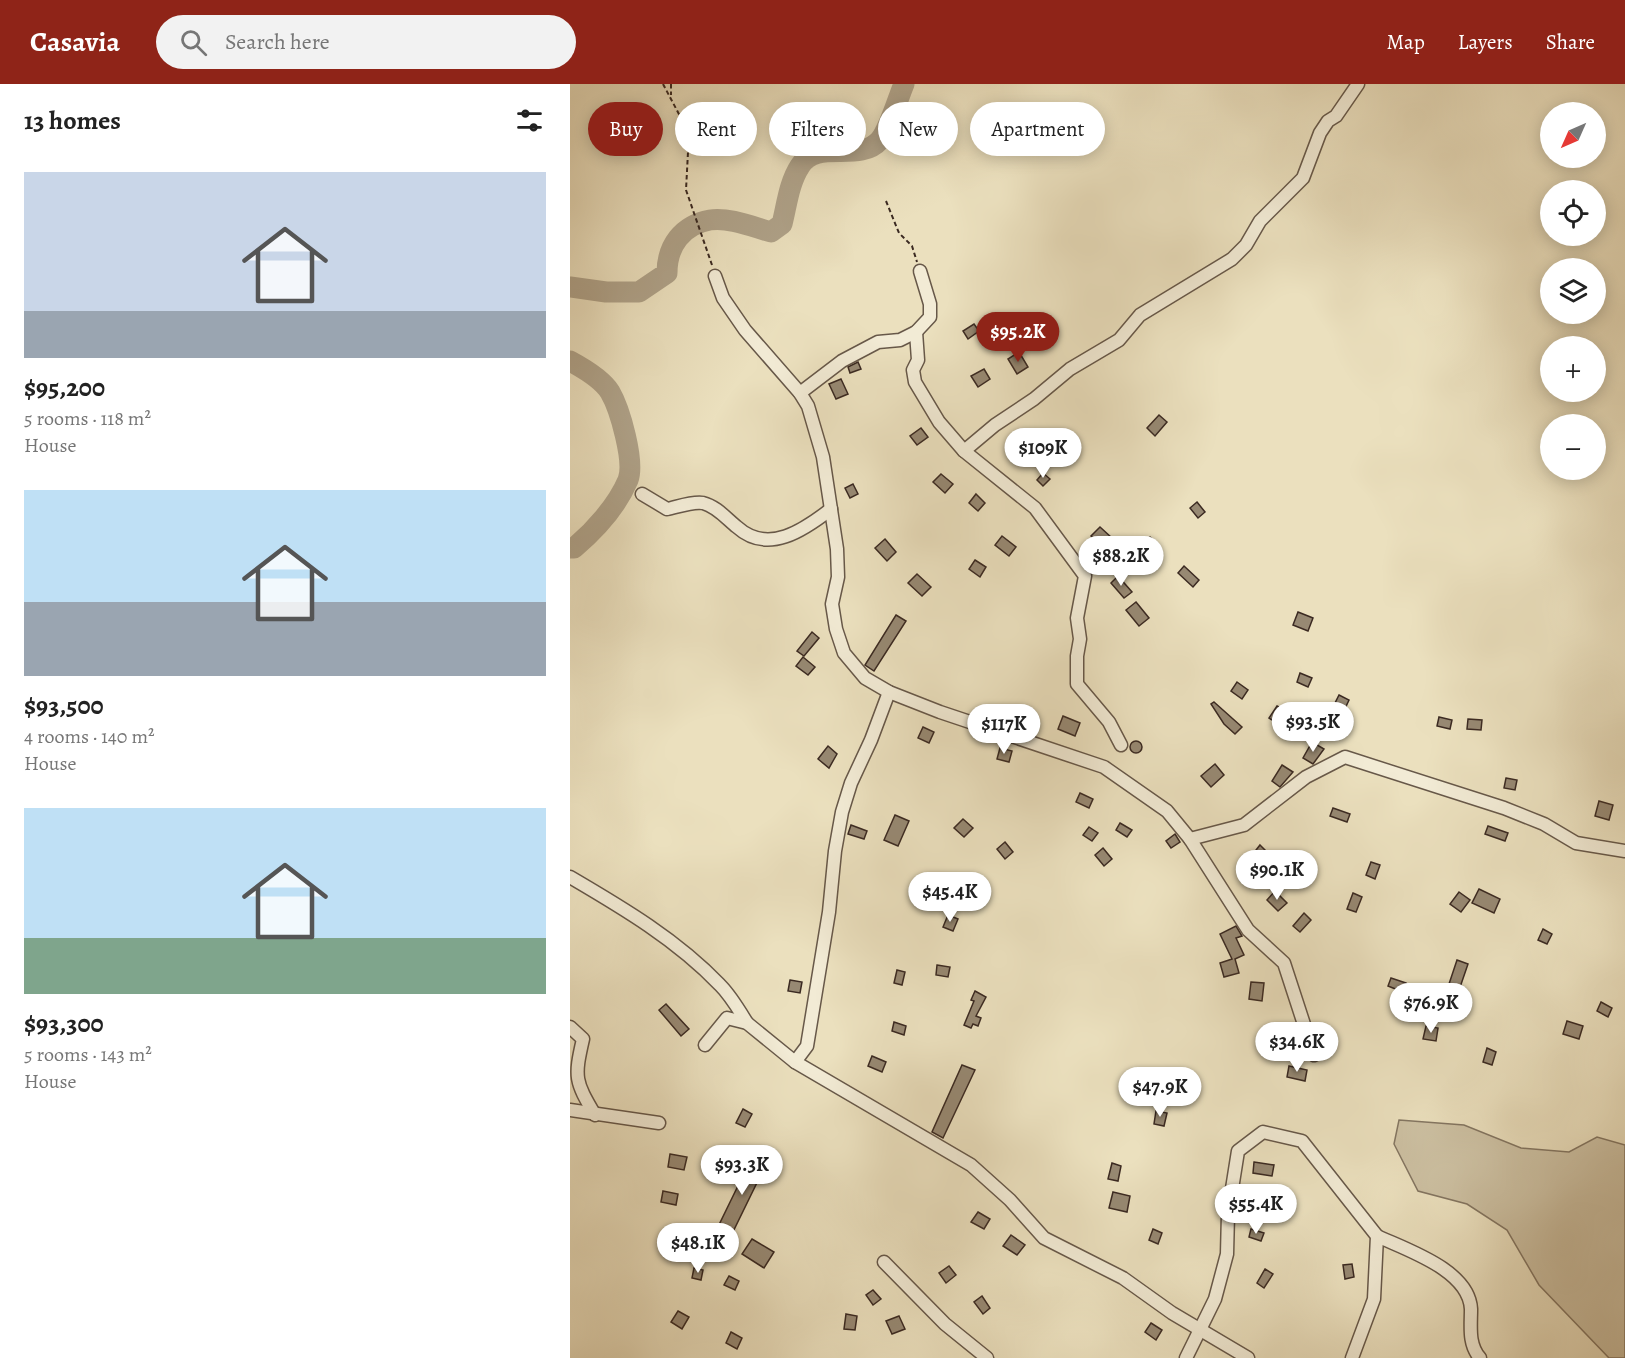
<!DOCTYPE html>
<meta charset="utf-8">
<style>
:root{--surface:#fff;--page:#f2f2f2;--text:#222;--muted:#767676;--accent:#8f2418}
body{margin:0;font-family:Alegreya,serif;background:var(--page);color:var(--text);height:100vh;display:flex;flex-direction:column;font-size:22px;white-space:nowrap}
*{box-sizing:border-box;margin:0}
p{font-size:20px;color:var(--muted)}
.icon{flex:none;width:33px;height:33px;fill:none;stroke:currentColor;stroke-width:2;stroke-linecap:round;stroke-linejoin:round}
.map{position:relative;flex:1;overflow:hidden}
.panel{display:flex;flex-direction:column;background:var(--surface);width:570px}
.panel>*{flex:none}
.hud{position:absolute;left:18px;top:18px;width:570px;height:54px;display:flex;gap:12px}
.needle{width:39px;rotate:225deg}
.fabs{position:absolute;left:970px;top:18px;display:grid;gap:12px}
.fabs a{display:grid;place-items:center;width:66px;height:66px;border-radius:50%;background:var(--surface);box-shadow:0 3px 15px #0003;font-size:30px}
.price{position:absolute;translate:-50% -51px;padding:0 14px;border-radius:21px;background:#fff;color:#222;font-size:20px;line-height:39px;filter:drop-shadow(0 2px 3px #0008)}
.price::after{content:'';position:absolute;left:50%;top:36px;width:18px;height:14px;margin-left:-9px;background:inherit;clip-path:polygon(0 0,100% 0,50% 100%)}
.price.active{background:var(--accent);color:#fff}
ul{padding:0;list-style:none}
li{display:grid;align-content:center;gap:12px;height:318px;padding:0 24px}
li span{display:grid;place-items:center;height:186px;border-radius:0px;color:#555}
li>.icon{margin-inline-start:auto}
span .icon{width:108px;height:108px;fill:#fffc;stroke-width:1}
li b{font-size:26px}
h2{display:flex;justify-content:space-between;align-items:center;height:72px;padding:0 24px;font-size:26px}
.chip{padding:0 21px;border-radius:27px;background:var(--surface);box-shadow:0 3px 15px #0003;font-size:21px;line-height:54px}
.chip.active{background:var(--accent);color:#fff}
header{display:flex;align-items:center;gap:36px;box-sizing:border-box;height:84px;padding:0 30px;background:var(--accent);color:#fff}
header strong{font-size:28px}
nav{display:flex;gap:33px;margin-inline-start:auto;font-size:21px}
.search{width:420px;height:54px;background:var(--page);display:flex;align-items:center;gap:15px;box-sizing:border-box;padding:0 21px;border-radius:33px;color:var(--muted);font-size:22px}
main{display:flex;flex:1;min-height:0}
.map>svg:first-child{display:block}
.green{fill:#cdc1a3;stroke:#847662;stroke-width:1.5}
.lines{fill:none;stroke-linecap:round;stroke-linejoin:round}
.river{stroke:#afa289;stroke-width:21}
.building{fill:#978973;stroke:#3b2a22;stroke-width:1.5}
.minor-casing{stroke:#675849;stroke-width:15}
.path{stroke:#3b2a22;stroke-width:2;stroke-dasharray:4.5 3;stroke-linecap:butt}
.minor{stroke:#f2ebd5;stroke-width:12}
</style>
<header>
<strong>Casavia</strong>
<div class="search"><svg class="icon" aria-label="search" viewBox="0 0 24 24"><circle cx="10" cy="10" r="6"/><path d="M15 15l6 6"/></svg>Search here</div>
<nav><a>Map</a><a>Layers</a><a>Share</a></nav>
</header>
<main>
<section class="panel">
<h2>13 homes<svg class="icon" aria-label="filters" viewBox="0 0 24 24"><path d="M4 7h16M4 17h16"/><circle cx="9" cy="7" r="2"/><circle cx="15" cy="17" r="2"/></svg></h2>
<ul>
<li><span style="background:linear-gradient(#c9d6e8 75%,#9aa5b1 0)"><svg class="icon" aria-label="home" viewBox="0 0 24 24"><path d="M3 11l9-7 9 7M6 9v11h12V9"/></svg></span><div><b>$95,200</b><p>5 rooms · 118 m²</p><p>House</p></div></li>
<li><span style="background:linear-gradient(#bfe0f5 60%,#9aa5b1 0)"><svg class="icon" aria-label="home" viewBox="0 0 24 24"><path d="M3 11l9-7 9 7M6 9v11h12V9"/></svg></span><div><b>$93,500</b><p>4 rooms · 140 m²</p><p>House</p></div></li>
<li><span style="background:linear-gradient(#bfe0f5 70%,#7fa58c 0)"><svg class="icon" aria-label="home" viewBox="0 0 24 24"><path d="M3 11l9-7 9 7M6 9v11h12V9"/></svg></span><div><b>$93,300</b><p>5 rooms · 143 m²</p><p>House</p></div></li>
</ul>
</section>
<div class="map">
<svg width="1055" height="1274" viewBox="0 0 1055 1274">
<rect width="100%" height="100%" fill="#ebe0be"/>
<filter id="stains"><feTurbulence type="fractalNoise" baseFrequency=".00333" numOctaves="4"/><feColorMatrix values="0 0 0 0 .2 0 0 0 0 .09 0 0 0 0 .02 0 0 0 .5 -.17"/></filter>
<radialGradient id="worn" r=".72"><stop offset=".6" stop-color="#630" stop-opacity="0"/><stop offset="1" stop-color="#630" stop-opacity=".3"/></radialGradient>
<!-- green -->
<polygon class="green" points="829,1036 894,1041 951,1064 999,1068 1027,1053 1055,1061 1055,1274 1039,1274 969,1201 937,1146 897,1120 848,1107 824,1060"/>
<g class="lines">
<!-- river -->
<g class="river">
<path d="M0,203L36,208H69L97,189C97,162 112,141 140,136C159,133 183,143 201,148L212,140C217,120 219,99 230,82C247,54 289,80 310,56C319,45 328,14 334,0"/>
<path d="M0,277C13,284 32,295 40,308C50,325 65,378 58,396C47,422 24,447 4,464H0"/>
</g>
</g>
<!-- building -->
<g class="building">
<polygon points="440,231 446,239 433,247 428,238"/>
<polygon points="404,240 409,247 398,255 393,247"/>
<polygon points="449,268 458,283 447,290 438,275"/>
<polygon points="288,278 291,285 280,289 278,283"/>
<polygon points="414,285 420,295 408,303 401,292"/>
<polygon points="271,295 278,310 266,315 259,300"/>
<polygon points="589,331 597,338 585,352 577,344"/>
<polygon points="351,344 358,353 347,361 340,352"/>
<polygon points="498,350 505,361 497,366 490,355"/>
<polygon points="473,389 480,395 473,402 467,396"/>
<polygon points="371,390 383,400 375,409 363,398"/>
<polygon points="283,400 288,410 280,414 275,404"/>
<polygon points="406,410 415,419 408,427 399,419"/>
<polygon points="627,418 635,428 628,434 620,424"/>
<polygon points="530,443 542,454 533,463 521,452"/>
<polygon points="432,452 446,463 439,472 425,461"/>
<polygon points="580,453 588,460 580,470 572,463"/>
<polygon points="315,455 326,468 317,477 305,464"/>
<polygon points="405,476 416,483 410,493 399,485"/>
<polygon points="614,482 629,496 623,503 608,489"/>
<polygon points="347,490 361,503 352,512 338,499"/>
<polygon points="548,492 562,508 554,514 541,499"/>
<polygon points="566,518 579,534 569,542 556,526"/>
<polygon points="728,528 743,534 738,547 723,541"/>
<polygon points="326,531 336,537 304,587 295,581"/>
<polygon points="242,548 249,554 234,572 227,567"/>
<polygon points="233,573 245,583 238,591 226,582"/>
<polygon points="730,589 742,594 738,603 727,598"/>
<polygon points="667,598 678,606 672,615 661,607"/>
<polygon points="769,611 779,616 770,635 760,629"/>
<polygon points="644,618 672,643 665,650 654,640 641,620"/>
<polygon points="707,622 716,627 708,640 699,634"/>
<polygon points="493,632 510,639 505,652 488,645"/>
<polygon points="869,633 882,636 880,645 867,642"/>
<polygon points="898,635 912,636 911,646 897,645"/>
<polygon points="353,643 364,648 359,659 348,654"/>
<circle cx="566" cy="663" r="6"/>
<polygon points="742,658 754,665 743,680 733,674"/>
<polygon points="258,662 267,670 259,684 248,675"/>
<polygon points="430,664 442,667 439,678 427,675"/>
<polygon points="645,680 654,691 641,703 631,692"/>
<polygon points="712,681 723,688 710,703 702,697"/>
<polygon points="936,694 947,696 945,706 934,704"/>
<polygon points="510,709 523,715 519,724 506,718"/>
<polygon points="1029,717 1043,721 1039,736 1025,732"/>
<polygon points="763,724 780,730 777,738 760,732"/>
<polygon points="325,731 339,737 328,762 314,756"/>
<polygon points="393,735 403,744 394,753 384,744"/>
<polygon points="550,739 562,746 557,753 546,746"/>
<polygon points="281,741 297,747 294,755 278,750"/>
<polygon points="918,742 938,749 935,757 915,750"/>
<polygon points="519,743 528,749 522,757 513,751"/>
<polygon points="605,750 610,758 601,764 596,757"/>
<polygon points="435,758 443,768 435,775 427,765"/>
<polygon points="690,761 696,767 689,775 683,770"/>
<polygon points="533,764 542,775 534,782 525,771"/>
<polygon points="801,778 810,781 805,795 796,791"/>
<polygon points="909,805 930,815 924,829 902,819"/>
<polygon points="705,807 717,819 708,827 697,816"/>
<polygon points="889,808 900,816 891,828 880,820"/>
<polygon points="783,809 792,813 786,828 777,825"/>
<polygon points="734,829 741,836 730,848 723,842"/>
<polygon points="378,831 388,835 383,847 373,843"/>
<polygon points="666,842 672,852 666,854 674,871 665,875 669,889 654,893 650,879 662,875 650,850"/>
<polygon points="973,845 982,850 977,860 968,856"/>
<polygon points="887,876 898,880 887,912 876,909"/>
<polygon points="367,881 380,883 378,893 366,891"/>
<polygon points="327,886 335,888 332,901 324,899"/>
<polygon points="821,894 836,899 833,908 818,902"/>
<polygon points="220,896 232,898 230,909 218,907"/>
<polygon points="681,898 694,899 692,917 679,915"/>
<polygon points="405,907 416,913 406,932 411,934 408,942 403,940 401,944 394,941 404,917 401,916"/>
<polygon points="1031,918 1042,924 1038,933 1027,927"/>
<polygon points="96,920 119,945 111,952 89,926"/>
<polygon points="997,937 1013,942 1009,955 993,950"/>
<polygon points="324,938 336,942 334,951 322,947"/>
<polygon points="856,942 868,944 866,957 853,955"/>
<polygon points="917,964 926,968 922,981 913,978"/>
<polygon points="302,972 316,978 312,988 298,982"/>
<polygon points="392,981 405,986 373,1054 362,1048"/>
<polygon points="719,982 737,986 735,997 717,993"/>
<polygon points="173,1025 182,1030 175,1043 166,1039"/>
<polygon points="586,1027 597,1029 594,1042 584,1040"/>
<polygon points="185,1067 199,1074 159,1156 145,1149"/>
<polygon points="100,1070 117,1073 114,1086 98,1083"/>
<polygon points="684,1078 704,1081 702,1092 683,1089"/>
<polygon points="542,1079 551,1082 548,1097 538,1095"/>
<polygon points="93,1107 108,1110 106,1121 91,1118"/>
<polygon points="543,1108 560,1112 557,1128 539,1124"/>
<polygon points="408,1128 420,1135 414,1145 401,1138"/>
<polygon points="583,1145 592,1149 588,1160 579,1156"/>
<polygon points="681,1145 694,1149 691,1157 679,1153"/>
<polygon points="441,1151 455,1161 447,1171 433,1162"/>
<polygon points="182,1155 204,1168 194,1184 172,1170"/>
<polygon points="782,1180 784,1193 775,1195 773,1181"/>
<polygon points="379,1182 386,1191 376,1199 369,1189"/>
<polygon points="124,1184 133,1186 131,1196 122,1194"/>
<polygon points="695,1185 703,1190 694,1204 687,1199"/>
<polygon points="159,1192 169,1197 165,1206 154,1201"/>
<polygon points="303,1206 311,1215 303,1221 296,1211"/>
<polygon points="412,1212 420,1224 413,1230 404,1218"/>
<polygon points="108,1227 119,1233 112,1245 101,1238"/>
<polygon points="276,1230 287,1232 285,1246 274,1245"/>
<polygon points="329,1232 335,1245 322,1250 316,1237"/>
<polygon points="581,1239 592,1246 586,1256 575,1248"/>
<polygon points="161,1248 172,1254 167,1265 156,1259"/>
</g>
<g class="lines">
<!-- minor casing -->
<g class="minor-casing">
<g id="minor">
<polyline points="145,192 153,214 175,246 230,309 238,322 253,373 267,465 268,493 262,520 266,545 274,569 295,594 319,608 370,628 534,683 597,727 620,755 678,846 714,879 744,971"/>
<polyline points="346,248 348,276 343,286 345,298 369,338 394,367 465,424 515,492 507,534 510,555 507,572 507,600 539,638 551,661"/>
<polyline points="230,309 272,277 308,258 330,256 346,248 360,233 360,220 350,187"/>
<polyline points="394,367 425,341 464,315 500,285 549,256 570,231 662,175 676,161 690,137 733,94 750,49 758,37 766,32 788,0"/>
<path d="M72,410L97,425C107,423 123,417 133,419C146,422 157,435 167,443C198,471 234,446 261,425"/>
<polyline points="620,755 674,741 736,693 775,673 934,724 974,740 1006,759 1055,767"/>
<path d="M0,793C53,824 107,856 150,901C161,912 169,926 177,939"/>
<path d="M0,943L13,955C4,994 5,997 25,1031"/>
<polyline points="135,961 157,934 177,939 225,978 401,1081 440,1116 474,1154 553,1194 602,1229 678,1274"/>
<polyline points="225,978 237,962 259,828 265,767 272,728 281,699 301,656 319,608"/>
<polyline points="0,1026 89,1039"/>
<path d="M807,1152C837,1166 899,1186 901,1225C901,1243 898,1260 910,1274"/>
<polyline points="314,1178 375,1240 417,1274"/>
<polyline points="616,1274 645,1215 657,1170 658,1130 668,1067 693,1048 732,1057 807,1152 804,1215 782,1274"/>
</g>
</g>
<!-- path -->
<g class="path">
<polyline points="93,0 119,49 116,106 142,181"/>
<polyline points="101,0 101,11"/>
<polyline points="316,117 329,149 342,162 347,178"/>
</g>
<!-- minor -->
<use href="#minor" class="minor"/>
</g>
<rect width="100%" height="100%" filter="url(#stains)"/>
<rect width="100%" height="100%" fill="url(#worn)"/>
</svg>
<div class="fabs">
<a><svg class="needle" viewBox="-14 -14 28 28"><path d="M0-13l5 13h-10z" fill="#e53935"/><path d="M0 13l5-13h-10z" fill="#767676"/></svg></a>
<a><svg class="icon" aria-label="locate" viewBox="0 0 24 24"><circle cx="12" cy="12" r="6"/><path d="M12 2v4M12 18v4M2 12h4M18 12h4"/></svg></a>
<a><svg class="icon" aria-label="layers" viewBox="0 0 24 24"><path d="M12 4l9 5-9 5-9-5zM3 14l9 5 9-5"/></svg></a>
<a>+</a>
<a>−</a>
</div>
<b class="price active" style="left:448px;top:279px">$95.2K</b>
<b class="price" style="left:473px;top:395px">$109K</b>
<b class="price" style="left:551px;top:503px">$88.2K</b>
<b class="price" style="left:743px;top:669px">$93.5K</b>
<b class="price" style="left:434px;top:671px">$117K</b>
<b class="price" style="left:707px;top:817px">$90.1K</b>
<b class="price" style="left:380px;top:839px">$45.4K</b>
<b class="price" style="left:861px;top:950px">$76.9K</b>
<b class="price" style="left:727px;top:989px">$34.6K</b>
<b class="price" style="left:590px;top:1034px">$47.9K</b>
<b class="price" style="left:172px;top:1112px">$93.3K</b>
<b class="price" style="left:686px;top:1151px">$55.4K</b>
<b class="price" style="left:128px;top:1190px">$48.1K</b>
<div class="hud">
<a class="chip active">Buy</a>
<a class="chip">Rent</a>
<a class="chip">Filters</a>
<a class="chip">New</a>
<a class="chip">Apartment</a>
</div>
</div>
</main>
